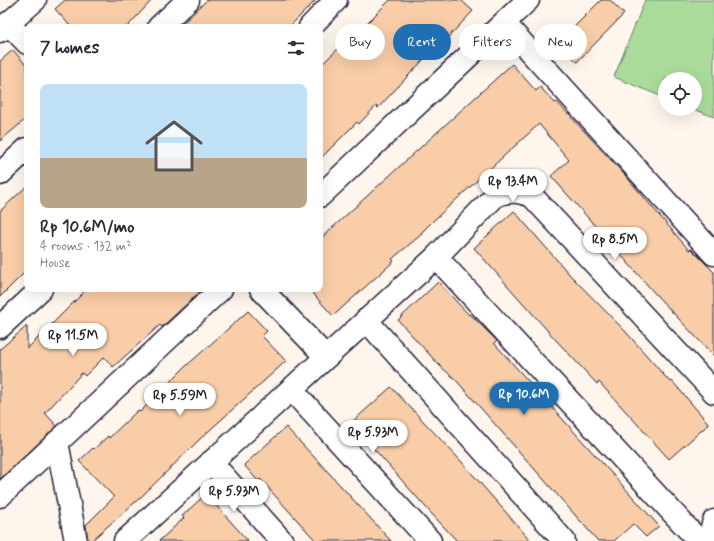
<!DOCTYPE html>
<meta charset="utf-8">
<style>
:root{--surface:#fff;--page:#f7f7f7;--text:#2b2b33;--muted:#7c7c81;--accent:#1f6fb2}
body{margin:0;font-family:Mynerve,sans-serif;background:var(--page);color:var(--text);height:100vh;display:flex;flex-direction:column;font-size:15px;white-space:nowrap}
*{box-sizing:border-box;margin:0}
p{font-size:13px;color:var(--muted)}
.icon{flex:none;width:22px;height:22px;fill:none;stroke:currentColor;stroke-width:2;stroke-linecap:round;stroke-linejoin:round}
.map{position:relative;flex:1;overflow:hidden}
.side{position:absolute;left:24px;top:24px;width:299px;height:268px;display:flex;flex-direction:column;background:var(--surface);border-radius:8px;box-shadow:0 4px 16px #0002}
.side>*{flex:none}
.top-card{position:absolute;left:335px;top:24px;width:319px;height:36px;display:flex;gap:8px}
.tools{position:absolute;left:658px;top:72px;display:grid;gap:8px}
.tools a{display:grid;place-items:center;width:44px;height:44px;border-radius:50%;background:var(--surface);box-shadow:0 4px 16px #0002;font-size:20px}
.price{position:absolute;translate:-50% -34px;padding:0 9px;border-radius:14px;background:#fff;color:#222;font-size:13px;line-height:26px;filter:drop-shadow(0 1px 2px #0008)}
.price::after{content:'';position:absolute;left:50%;top:24px;width:12px;height:9px;margin-left:-6px;background:inherit;clip-path:polygon(0 0,100% 0,50% 100%)}
.price.active{background:var(--accent);color:#fff}
ul{padding:0;list-style:none}
li{display:grid;align-content:center;gap:8px;height:212px;padding:0 16px}
li span{display:grid;place-items:center;height:124px;border-radius:8px;color:#555}
li>.icon{margin-inline-start:auto}
span .icon{width:72px;height:72px;fill:#fffc;stroke-width:1}
li b{font-size:17px}
h2{display:flex;justify-content:space-between;align-items:center;height:48px;padding:0 16px;font-size:17px}
.chip{padding:0 14px;border-radius:18px;background:var(--surface);box-shadow:0 4px 16px #0002;font-size:14px;line-height:36px}
.chip.active{background:var(--accent);color:#fff}
.map>svg:first-child{display:block}
.green{fill:#aadb9b;stroke:#667e6b}
.building{fill:#f8cda7;stroke:#22223b}
.lines{fill:none;stroke-linecap:round;stroke-linejoin:round}
.minor-casing{stroke:#22223b;stroke-width:25}
.minor{stroke:#fff;stroke-width:22}
</style>
<div class="map">
<svg width="714" height="541" viewBox="0 0 714 541">
<rect width="100%" height="100%" fill="#fef5ed"/>
<filter id="ink" filterUnits="userSpaceOnUse"><feTurbulence type="fractalNoise" baseFrequency=".025" numOctaves="2"/><feDisplacementMap in="SourceGraphic" scale="8" xChannelSelector="R" yChannelSelector="G"/><feConvolveMatrix kernelMatrix="1 2 1 2 8 2 1 2 1" color-interpolation-filters="sRGB"/></filter>
<g filter="url(#ink)">
<!-- green -->
<polygon class="green" points="645,0 714,0 714,117 693,109 695,109 695,79 665,79 665,98 614,77"/>
<!-- building -->
<g class="building">
<polygon points="65,0 152,0 127,27 71,27 55,9"/>
<polygon points="207,0 316,0 289,27 179,27"/>
<polygon points="390,0 461,0 473,11 441,45 440,43 425,58 378,108 376,106 359,124 357,122 320,159 320,66 364,24 365,25"/>
<polygon points="601,0 610,0 624,14 577,62 558,43"/>
<polygon points="13,50 27,66 27,118 0,141 0,61"/>
<polygon points="512,64 536,91 540,87 555,103 557,102 624,174 689,250 691,249 714,272 714,356 658,297 551,176 569,160 539,124 434,220 421,233 422,234 392,259 394,261 333,316 309,289 320,289 320,239"/>
<polygon points="27,186 27,270 0,297 0,211"/>
<polygon points="514,211 570,275 626,332 670,382 672,381 709,424 669,459 599,382 597,384 555,339 474,248"/>
<polygon points="438,282 469,315 470,314 497,341 494,343 659,526 646,537 633,524 614,541 598,541 455,379 439,365 398,320"/>
<polygon points="87,289 203,289 162,327 160,325 113,367 104,357 85,376 82,373 45,413 57,426 0,479 0,349 27,326 27,349"/>
<polygon points="248,311 267,331 262,336 286,361 200,439 141,497 91,541 88,541 86,525 114,497 79,461 93,448 94,449 108,436 109,438 138,410 140,412 185,367"/>
<polygon points="391,387 460,460 531,541 457,541 430,512 351,423"/>
<polygon points="286,427 329,473 391,541 316,541 260,479 258,481 244,465"/>
<polygon points="206,494 248,541 159,541 184,518 182,516"/>
</g>
<g class="lines">
<!-- minor casing -->
<g class="minor-casing">
<g id="minor">
<polyline points="8,23 27,43"/>
<polyline points="504,23 714,254"/>
<polyline points="159,27 188,0"/>
<polyline points="310,27 336,0"/>
<polyline points="0,31 35,0"/>
<polyline points="0,174 27,149"/>
<polyline points="320,196 528,0"/>
<polyline points="436,257 699,541"/>
<polyline points="261,289 326,357"/>
<polyline points="366,320 564,541"/>
<polyline points="0,327 41,289"/>
<polyline points="291,389 430,541"/>
<polyline points="57,442 76,541"/>
<polyline points="211,462 282,541"/>
<polyline points="0,496 221,289"/>
<path d="M125,541L436,257L495,196C509,190 518,191 532,196L714,392"/>
<polyline points="708,541 714,521"/>
</g>
</g>
<!-- minor -->
<use href="#minor" class="minor"/>
</g>
</g>
</svg>
<div class="tools">
<a><svg class="icon" aria-label="locate" viewBox="0 0 24 24"><circle cx="12" cy="12" r="6"/><path d="M12 2v4M12 18v4M2 12h4M18 12h4"/></svg></a>
</div>
<b class="price" style="left:513px;top:203px">Rp 13.4M</b>
<b class="price" style="left:615px;top:261px">Rp 8.5M</b>
<b class="price" style="left:73px;top:357px">Rp 11.5M</b>
<b class="price active" style="left:524px;top:416px">Rp 10.6M</b>
<b class="price" style="left:180px;top:417px">Rp 5.59M</b>
<b class="price" style="left:373px;top:454px">Rp 5.93M</b>
<b class="price" style="left:234px;top:513px">Rp 5.93M</b>
<div class="top-card">
<a class="chip">Buy</a>
<a class="chip active">Rent</a>
<a class="chip">Filters</a>
<a class="chip">New</a>
</div>
<section class="side">
<h2>7 homes<svg class="icon" aria-label="filters" viewBox="0 0 24 24"><path d="M4 7h16M4 17h16"/><circle cx="9" cy="7" r="2"/><circle cx="15" cy="17" r="2"/></svg></h2>
<ul>
<li><span style="background:linear-gradient(#bfe0f5 60%,#b9a48a 0)"><svg class="icon" aria-label="home" viewBox="0 0 24 24"><path d="M3 11l9-7 9 7M6 9v11h12V9"/></svg></span><div><b>Rp 10.6M/mo</b><p>4 rooms · 132 m²</p><p>House</p></div></li>
</ul>
</section>
</div>
